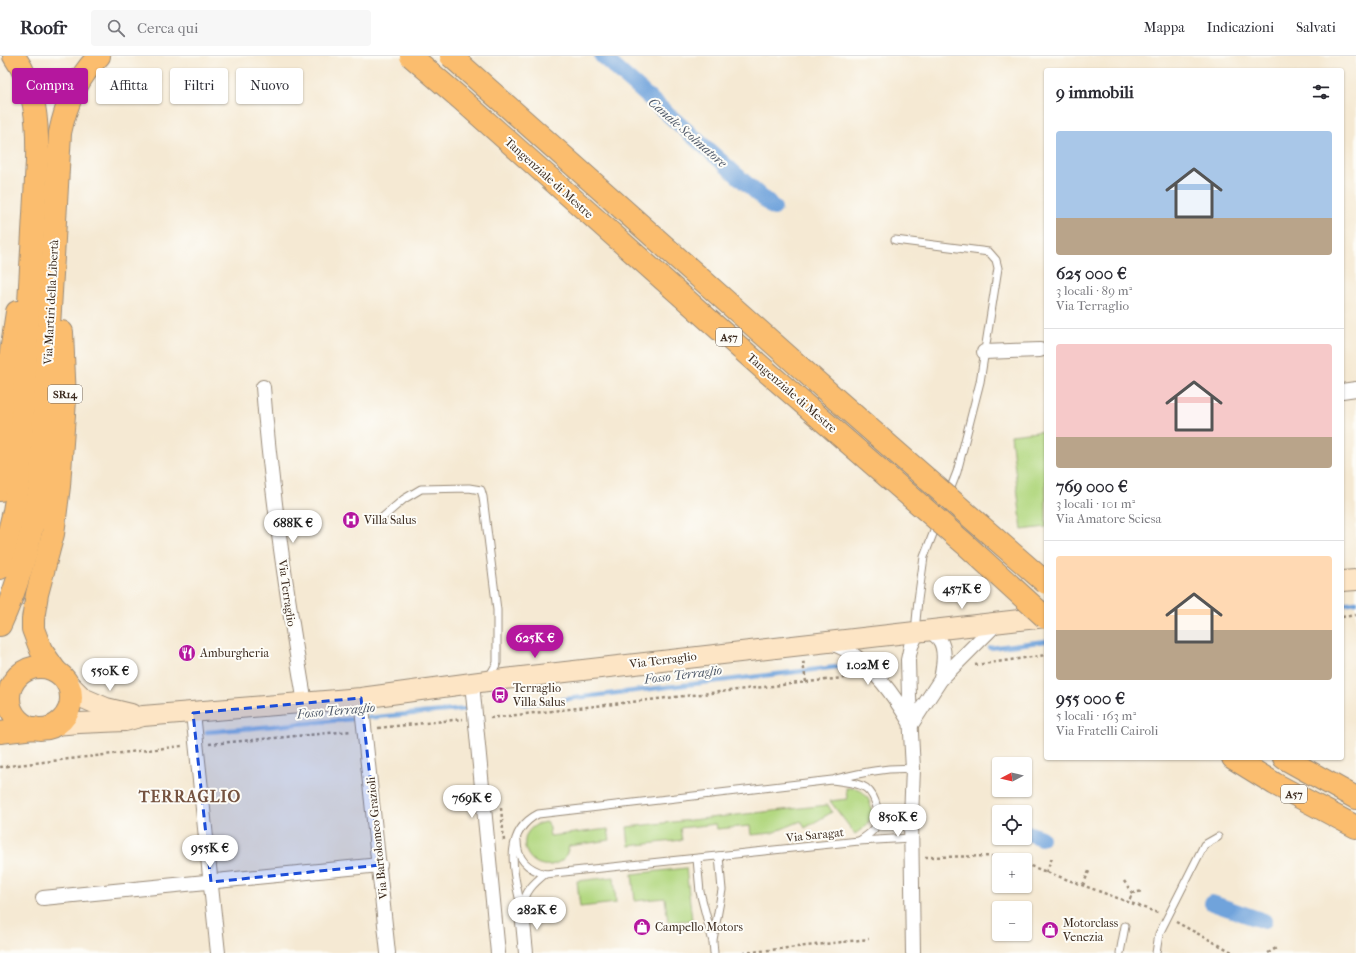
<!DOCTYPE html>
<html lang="it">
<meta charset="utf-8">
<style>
:root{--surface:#fff;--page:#f7f7f7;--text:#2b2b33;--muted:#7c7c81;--line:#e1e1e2;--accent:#b5179e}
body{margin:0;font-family:"IM FELL French Canon",serif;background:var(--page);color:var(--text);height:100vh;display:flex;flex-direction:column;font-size:15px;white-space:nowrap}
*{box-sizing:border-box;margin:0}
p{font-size:13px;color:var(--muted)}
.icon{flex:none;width:22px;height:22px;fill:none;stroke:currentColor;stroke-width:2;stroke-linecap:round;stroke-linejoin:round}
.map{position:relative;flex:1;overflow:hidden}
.details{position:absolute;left:1044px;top:12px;width:300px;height:692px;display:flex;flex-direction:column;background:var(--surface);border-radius:4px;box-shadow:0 1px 3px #0004}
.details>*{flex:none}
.guide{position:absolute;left:12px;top:12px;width:380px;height:36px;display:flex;gap:8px}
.needle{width:26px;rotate:263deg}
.controls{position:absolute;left:992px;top:701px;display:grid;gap:8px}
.controls a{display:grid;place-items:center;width:40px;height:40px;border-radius:4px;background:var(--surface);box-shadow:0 1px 3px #0004;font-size:20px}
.price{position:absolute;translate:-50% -34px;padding:0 9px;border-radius:14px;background:#fff;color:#222;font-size:13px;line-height:26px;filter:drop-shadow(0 1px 2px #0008)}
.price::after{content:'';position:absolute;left:50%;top:24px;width:12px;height:9px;margin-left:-6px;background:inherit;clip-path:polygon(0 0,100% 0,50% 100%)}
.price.selected{background:var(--accent);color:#fff}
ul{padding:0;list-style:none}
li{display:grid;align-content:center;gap:8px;height:212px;padding:0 12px}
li+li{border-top:1px solid var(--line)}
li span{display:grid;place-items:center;height:124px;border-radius:4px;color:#555}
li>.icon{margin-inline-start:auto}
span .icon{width:72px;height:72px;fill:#fffc;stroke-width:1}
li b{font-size:17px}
h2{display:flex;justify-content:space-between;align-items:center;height:48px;padding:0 12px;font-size:17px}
.pill{padding:0 14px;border-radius:4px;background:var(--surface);box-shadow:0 1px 3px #0004;font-size:14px;line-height:36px}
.pill.selected{background:var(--accent);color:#fff}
header{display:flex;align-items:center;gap:24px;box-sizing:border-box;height:56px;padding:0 20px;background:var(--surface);border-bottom:1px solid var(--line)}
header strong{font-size:19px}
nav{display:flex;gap:22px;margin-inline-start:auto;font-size:14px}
.search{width:280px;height:36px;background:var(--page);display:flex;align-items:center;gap:10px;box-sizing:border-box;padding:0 14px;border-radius:4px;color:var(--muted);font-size:15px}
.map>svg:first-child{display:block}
.green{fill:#b3d881;stroke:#778150}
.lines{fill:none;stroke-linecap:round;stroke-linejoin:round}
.stream{stroke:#6fa3db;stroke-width:4.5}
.canal{stroke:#6fa3db;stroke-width:16}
.lane-casing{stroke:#988a78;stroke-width:9}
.street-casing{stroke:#988a78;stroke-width:16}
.secondary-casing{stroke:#988a78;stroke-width:22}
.primary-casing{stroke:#988a78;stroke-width:24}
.highway-casing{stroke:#988a78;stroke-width:24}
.path{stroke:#988a78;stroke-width:2.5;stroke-dasharray:3 3;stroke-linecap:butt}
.lane{stroke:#fff;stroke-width:7}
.street{stroke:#fff;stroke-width:14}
.secondary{stroke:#fde5c5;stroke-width:20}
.primary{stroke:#fbbd6e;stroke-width:22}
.highway{stroke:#fbbd6e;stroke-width:22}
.highway-bridge-casing{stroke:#988a78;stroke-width:24;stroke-linecap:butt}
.highway-bridge{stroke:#fbbd6e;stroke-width:22}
.marked{fill:#1d4ed8;fill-opacity:0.2;stroke:#1d4ed8;stroke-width:3;stroke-dasharray:8 5;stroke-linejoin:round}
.labels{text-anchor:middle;stroke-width:4;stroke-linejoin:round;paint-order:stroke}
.shield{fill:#fdfcf7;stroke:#75695f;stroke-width:1}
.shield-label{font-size:11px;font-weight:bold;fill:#3b2a1e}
.street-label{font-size:12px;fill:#3b2a1e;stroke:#fdfcf7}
.poi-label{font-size:12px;fill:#3b2a1e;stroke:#fdfcf7;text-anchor:start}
.water-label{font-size:13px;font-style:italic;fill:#505a6a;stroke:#fdfcf7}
.district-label{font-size:16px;font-weight:bold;letter-spacing:1px;fill:#755340;stroke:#fdfcf7}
</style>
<header>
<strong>Roofr</strong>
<div class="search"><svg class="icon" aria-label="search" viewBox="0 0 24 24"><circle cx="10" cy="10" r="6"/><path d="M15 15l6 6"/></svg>Cerca qui</div>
<nav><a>Mappa</a><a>Indicazioni</a><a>Salvati</a></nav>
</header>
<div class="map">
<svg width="1356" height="897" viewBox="0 0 1356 897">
<rect width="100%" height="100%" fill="#fdfcf7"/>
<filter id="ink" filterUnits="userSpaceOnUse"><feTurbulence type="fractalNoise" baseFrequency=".025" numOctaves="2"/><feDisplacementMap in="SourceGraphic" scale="8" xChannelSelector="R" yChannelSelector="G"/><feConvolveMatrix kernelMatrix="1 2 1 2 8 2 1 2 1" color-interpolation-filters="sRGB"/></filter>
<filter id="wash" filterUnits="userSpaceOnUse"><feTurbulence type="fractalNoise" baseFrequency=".012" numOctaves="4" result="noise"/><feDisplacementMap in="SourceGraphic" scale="16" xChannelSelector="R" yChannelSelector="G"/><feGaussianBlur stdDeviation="0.9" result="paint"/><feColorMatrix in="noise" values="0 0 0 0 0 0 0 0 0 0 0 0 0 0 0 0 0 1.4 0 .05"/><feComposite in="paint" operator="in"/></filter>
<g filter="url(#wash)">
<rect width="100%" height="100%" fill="#f5e9d3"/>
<!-- green -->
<g class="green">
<polygon points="1046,375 1046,471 1022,474 1011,379"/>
<path d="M846,732C849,732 853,732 855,732C867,735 875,752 870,763C868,770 860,774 855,778L830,745L847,743Z"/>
<polygon points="828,749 832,756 805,772 801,765 772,777 751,779 750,770 717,773 716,768 680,772 682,784 629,790 627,771"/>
<path d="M548,766L550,780L608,773L610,784L569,790C568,793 567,798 565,801C562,805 556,808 551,809C527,813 514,781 536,769C539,767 545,766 548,766Z"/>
<polygon points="686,812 692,864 668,866 665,842 635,845 632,818"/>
<polygon points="614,821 616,847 580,851 577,825"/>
</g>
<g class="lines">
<!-- stream -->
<g class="stream">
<polyline points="1342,548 1356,546"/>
<polyline points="990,592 1046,585"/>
<polyline points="524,648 845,610"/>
<polyline points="207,676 467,653"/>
</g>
<!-- canal -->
<g class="canal">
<polyline points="602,0 774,152"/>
<polyline points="1025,776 1041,782"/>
<polyline points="1212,847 1264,865"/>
</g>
</g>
</g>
<g filter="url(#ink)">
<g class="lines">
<!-- lane casing -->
<g class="lane-casing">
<g id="lane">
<polyline points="895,184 989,196 996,204 998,212 980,326 957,416 924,501 918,544 916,565 918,575"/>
<polyline points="383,461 404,443 421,433 469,432 481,434 483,441 497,554 497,607 489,621"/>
<path d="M836,723C861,717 887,711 913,713"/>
<path d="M517,785C517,804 528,813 545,818L859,785L911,782"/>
<polyline points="697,803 700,836 713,886 714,897"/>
<path d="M523,850C525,835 534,827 545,818"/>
<path d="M522,856C516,823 499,778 538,758L832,724C843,726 857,726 866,732C876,740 882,761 874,773C870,778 865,781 859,785"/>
<polyline points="713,884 722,834 719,800"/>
<polyline points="1120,897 1125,870"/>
<polyline points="1156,897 1159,878 1204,789 1218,781"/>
</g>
</g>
<!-- street casing -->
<g class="street-casing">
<g id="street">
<polyline points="984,296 1040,294"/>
<path d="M263,331C271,437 287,542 305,647"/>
<polyline points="1342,335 1356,333"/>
<path d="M929,574C932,577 936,580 939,583C947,594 943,611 941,623"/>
<path d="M829,586C835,589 842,591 848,595C875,613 893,638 909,665"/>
<polyline points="472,627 498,897"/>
<polyline points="361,642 388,897"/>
<polyline points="193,657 218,897"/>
<polyline points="911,669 941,623 998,566"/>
<polyline points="43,842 380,809"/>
<polyline points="522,856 526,897"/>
<polyline points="913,897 911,761 913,713 909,641 908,604 911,590 918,575"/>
</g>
</g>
<!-- secondary casing -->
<g class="secondary-casing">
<g id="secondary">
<polyline points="1342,525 1356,524"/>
<polyline points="68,627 83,642 106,652 131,658"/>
<polyline points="55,669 79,667 125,665 143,660 361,642 487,625 1046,561"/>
</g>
</g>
<!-- primary casing -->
<g class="primary-casing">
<g id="primary">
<polyline points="0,434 4,401 6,330 17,256"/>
<path d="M0,512L14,455L19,425L37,105C38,68 36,31 14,0"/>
<path d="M0,569C21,524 32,478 40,430L60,77C66,47 77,22 99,0"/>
<circle cx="40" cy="642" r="31"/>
<polyline points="55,614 41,594 33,573 33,563 37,538 53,478 59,430 65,344 62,276"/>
<polyline points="0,676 34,672"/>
</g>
</g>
<!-- highway casing -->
<g class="highway-casing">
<g id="highway">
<polyline points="1233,702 1275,728 1356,771"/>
<polyline points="1284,702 1356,742"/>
</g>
</g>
<!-- path -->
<g class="path">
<polyline points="1342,561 1356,559"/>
<polyline points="975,609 1046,599"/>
<polyline points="806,626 803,607 806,607"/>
<polyline points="490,662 843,622 859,621"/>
<polyline points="378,672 463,663"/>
<polyline points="209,688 351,675"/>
<polyline points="0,711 182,690"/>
<polyline points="501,752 504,785"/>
<polyline points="925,801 1004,800 1014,804"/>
<polyline points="1025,808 1158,857"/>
<polyline points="1046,816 1052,802"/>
<polyline points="1124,825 1132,837 1129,846"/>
<polyline points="1083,829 1090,813"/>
<polyline points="1132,837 1143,835"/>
<polyline points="1176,866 1234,897"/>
<polyline points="743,897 869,883"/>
<polyline points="1268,897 1278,891"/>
</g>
<!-- lane -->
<use href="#lane" class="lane"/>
<!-- street -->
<use href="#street" class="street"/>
<!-- secondary -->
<use href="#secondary" class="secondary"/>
<!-- primary -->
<use href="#primary" class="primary"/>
<!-- highway -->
<use href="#highway" class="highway"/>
<!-- highway-bridge casing -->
<g class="highway-bridge-casing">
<g id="highway-bridge">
<polyline points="411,0 462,44 766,315 965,488 1046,562"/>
<polyline points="451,0 838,345 1046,527"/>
</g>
</g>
<!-- highway-bridge -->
<use href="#highway-bridge" class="highway-bridge"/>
</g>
</g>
<!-- marked area -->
<path class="marked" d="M361,642L380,809L211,826L193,657Z"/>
<!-- icons -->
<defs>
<g id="hospital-disc" transform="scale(0.9)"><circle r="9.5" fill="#b5179e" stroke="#fdfcf7"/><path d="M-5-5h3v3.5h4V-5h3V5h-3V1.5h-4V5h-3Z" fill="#fff"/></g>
<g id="restaurant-disc" transform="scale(0.9)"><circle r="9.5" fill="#b5179e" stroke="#fdfcf7"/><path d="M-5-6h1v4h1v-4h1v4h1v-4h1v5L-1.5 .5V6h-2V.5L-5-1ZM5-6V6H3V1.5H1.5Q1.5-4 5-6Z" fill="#fff"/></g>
<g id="bus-disc" transform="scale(0.9)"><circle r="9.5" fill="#b5179e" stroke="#fdfcf7"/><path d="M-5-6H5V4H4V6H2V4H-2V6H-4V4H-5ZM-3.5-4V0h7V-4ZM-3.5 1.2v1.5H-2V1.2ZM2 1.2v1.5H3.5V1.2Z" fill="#fff"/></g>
<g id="shop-disc" transform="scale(0.9)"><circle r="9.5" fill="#b5179e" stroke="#fdfcf7"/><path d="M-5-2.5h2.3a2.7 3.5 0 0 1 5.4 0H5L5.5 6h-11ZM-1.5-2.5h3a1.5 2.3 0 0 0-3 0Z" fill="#fff"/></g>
</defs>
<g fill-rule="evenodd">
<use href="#hospital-disc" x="351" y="464"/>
<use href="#restaurant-disc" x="187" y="597"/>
<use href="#bus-disc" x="500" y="639"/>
<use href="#shop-disc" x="642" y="871"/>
<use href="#shop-disc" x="1050" y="874"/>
</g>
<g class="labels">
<!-- shield labels -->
<g class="shield">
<rect x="716" y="272" width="26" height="18" rx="3"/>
<rect x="48" y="329" width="34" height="18" rx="3"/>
<rect x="1281" y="729" width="26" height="18" rx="3"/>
</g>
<g class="shield-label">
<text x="729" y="285">A57</text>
<text x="65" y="342">SR14</text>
<text x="1294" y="742">A57</text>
</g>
<!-- street labels -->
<g class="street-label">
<text transform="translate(549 122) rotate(42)" y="4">Tangenziale di Mestre</text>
<text transform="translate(51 246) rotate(-87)" y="4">Via Martiri della Libertà</text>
<text transform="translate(792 337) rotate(41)" y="4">Tangenziale di Mestre</text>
<text transform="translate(287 537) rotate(82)" y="4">Via Terraglio</text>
<text transform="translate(663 604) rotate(-7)" y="4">Via Terraglio</text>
<text transform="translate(815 779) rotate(-6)" y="4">Via Saragat</text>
<text transform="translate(377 782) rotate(-96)" y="4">Via Bartolomeo Grazioli</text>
</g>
<!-- poi labels -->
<g class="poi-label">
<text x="364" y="468">Villa Salus</text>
<text x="200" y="601">Amburgheria</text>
<text x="513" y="636">Terraglio<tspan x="513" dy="14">Villa Salus</tspan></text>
<text x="1063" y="871">Motorclass<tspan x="1063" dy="14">Venezia</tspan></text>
<text x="655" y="875">Campello Motors</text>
</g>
<!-- water labels -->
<g class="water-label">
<text transform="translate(688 76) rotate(41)" y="5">Canale Scolmatore</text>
<text transform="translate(683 618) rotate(-7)" y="5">Fosso Terraglio</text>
<text transform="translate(336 654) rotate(-5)" y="5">Fosso Terraglio</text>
</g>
<!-- district labels -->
<g class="district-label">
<text x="190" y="746">TERRAGLIO</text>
</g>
</g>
</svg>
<div class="controls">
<a><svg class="needle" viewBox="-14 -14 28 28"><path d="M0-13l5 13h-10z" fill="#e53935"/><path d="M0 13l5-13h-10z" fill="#7c7c81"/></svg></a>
<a><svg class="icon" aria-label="locate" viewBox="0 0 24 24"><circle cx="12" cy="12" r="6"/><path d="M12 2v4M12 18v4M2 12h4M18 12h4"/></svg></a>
<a>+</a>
<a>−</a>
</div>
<b class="price" style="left:293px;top:488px">688K €</b>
<b class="price" style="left:962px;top:554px">457K €</b>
<b class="price selected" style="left:535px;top:603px">625K €</b>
<b class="price" style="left:868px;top:630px">1.02M €</b>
<b class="price" style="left:110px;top:636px">550K €</b>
<b class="price" style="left:472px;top:763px">769K €</b>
<b class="price" style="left:898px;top:782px">850K €</b>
<b class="price" style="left:210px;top:813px">955K €</b>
<b class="price" style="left:537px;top:875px">282K €</b>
<div class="guide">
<a class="pill selected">Compra</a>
<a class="pill">Affitta</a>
<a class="pill">Filtri</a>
<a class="pill">Nuovo</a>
</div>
<section class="details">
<h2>9 immobili<svg class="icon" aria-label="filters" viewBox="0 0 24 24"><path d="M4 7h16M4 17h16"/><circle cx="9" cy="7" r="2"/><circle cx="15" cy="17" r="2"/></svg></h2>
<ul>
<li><span style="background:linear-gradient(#a9c7e8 70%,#b9a48a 0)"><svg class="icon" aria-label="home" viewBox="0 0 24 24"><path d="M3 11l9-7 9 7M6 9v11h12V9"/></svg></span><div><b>625 000 €</b><p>3 locali · 89 m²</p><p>Via Terraglio</p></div></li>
<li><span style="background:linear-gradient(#f6c9c9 75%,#b9a48a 0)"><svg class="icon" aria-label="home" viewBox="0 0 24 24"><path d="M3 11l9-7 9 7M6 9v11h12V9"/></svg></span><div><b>769 000 €</b><p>3 locali · 101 m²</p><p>Via Amatore Sciesa</p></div></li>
<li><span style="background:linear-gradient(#ffd9b3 60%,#b9a48a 0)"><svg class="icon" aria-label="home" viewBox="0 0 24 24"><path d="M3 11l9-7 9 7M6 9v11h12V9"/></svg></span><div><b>955 000 €</b><p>5 locali · 163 m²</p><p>Via Fratelli Cairoli</p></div></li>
</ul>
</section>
</div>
